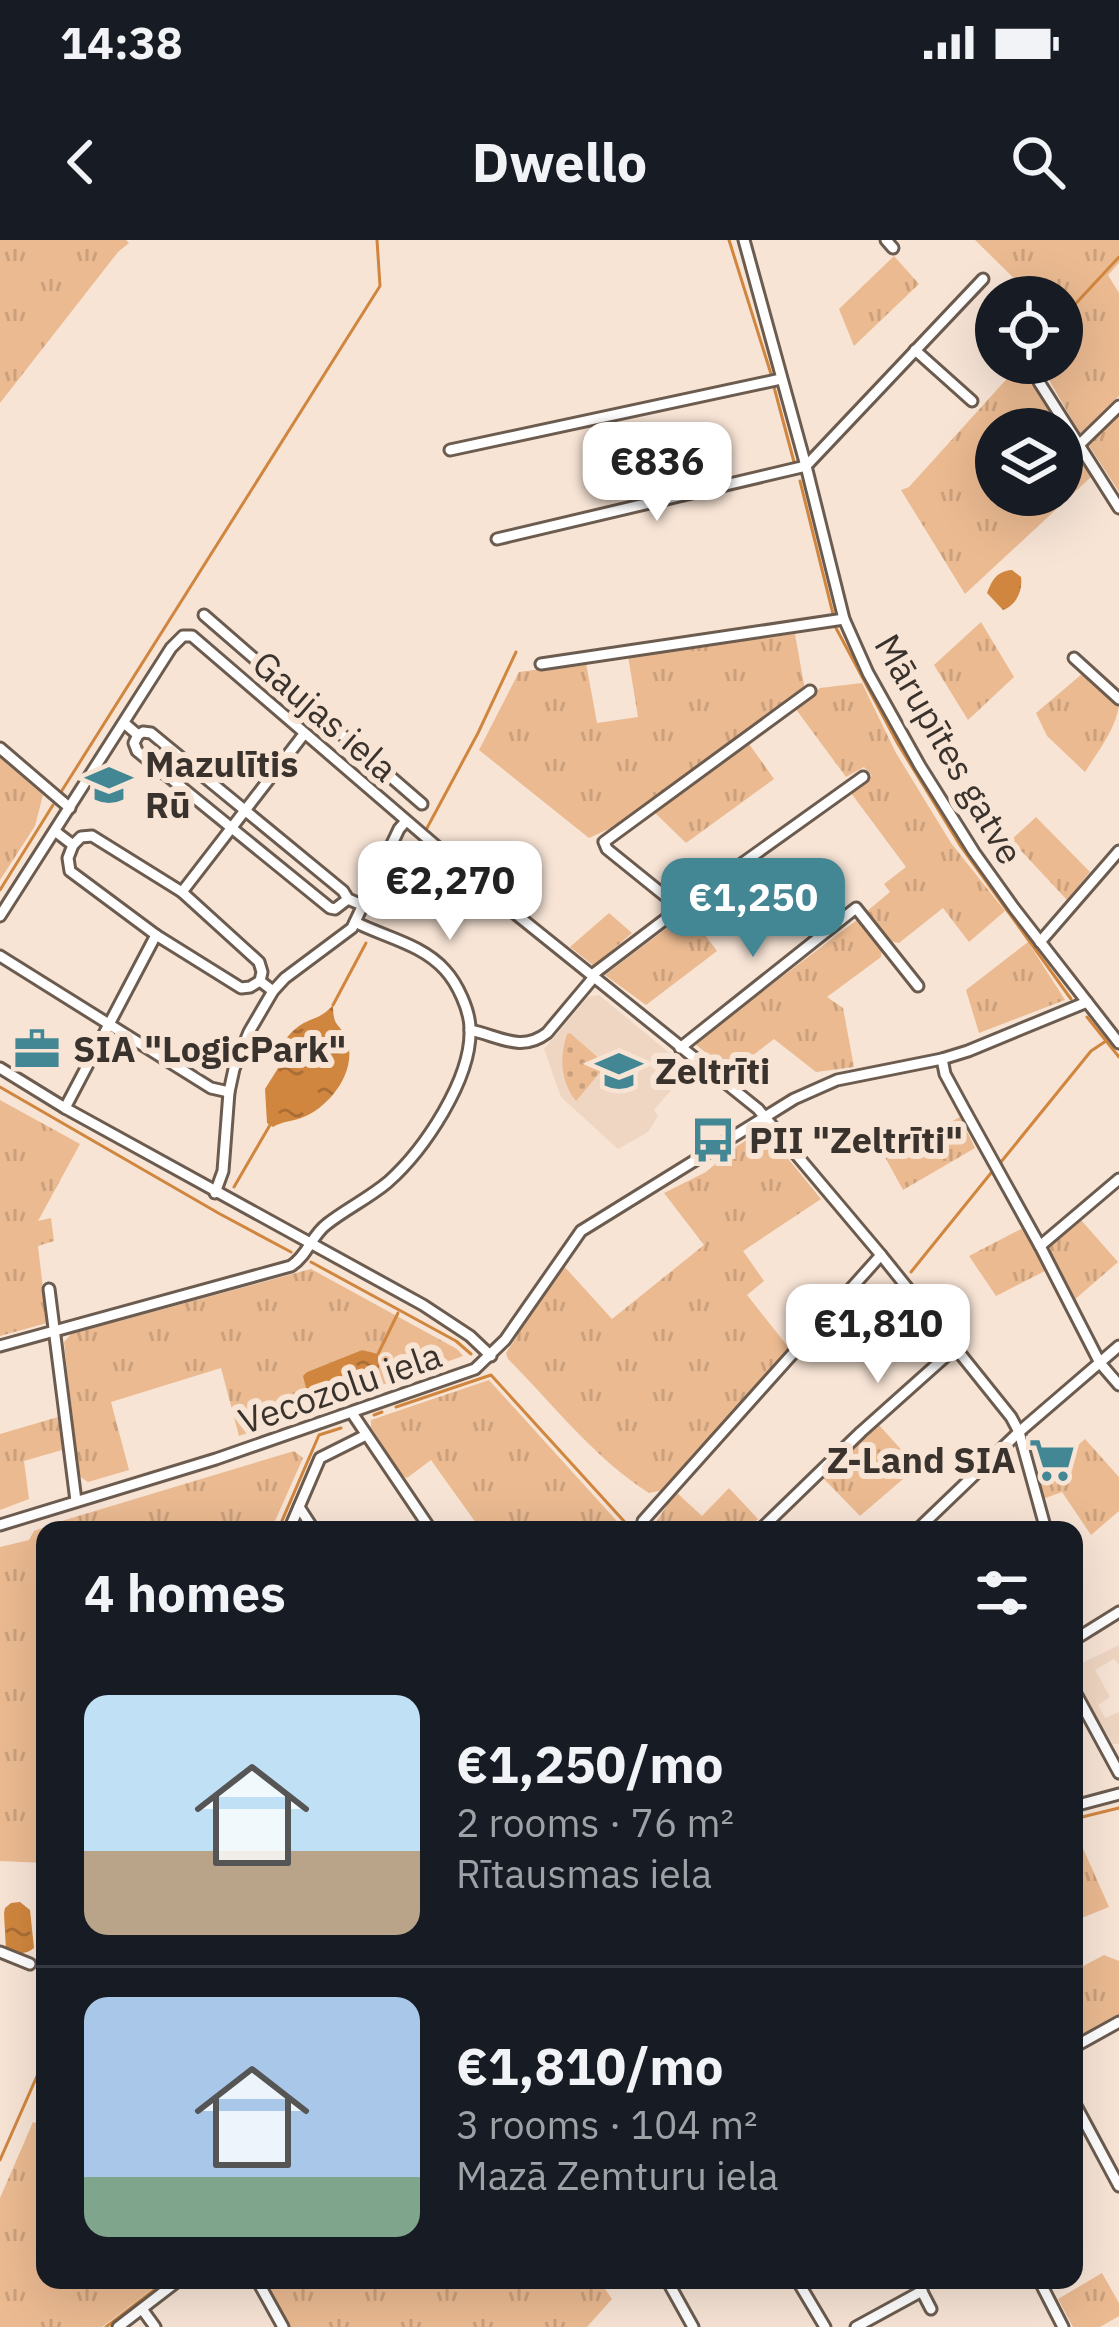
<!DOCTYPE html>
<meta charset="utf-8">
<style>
:root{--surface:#171b24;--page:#242831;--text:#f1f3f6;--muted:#9ea1a6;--line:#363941;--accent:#438795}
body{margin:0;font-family:"IBM Plex Sans",sans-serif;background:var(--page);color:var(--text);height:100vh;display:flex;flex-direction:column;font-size:45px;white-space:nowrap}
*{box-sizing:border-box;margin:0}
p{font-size:39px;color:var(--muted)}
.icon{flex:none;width:66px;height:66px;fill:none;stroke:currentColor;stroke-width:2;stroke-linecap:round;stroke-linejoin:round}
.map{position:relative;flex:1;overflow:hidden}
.sheet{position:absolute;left:36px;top:1281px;width:1047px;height:768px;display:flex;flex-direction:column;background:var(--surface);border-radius:24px;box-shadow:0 12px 48px #0002}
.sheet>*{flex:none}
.controls{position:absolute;left:975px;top:36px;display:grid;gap:24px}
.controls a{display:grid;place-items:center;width:108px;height:108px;border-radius:50%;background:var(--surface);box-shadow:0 12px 48px #0002;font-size:60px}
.price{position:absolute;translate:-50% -102px;padding:0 27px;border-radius:24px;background:#fff;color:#222;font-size:39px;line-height:78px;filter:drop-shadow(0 3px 6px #0008)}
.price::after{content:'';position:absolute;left:50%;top:72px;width:36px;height:27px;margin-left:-18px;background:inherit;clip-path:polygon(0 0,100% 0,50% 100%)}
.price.selected{background:var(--accent);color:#fff}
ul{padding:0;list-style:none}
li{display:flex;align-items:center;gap:36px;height:300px;padding:0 48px}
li+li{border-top:3px solid var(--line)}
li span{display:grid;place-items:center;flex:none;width:336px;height:240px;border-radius:24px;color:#555}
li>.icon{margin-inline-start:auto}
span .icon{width:144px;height:144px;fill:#fffc;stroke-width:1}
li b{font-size:51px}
h2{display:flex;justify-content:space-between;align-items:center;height:144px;padding:0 48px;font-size:51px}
.status{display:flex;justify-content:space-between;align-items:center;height:84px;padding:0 60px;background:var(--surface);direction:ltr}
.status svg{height:33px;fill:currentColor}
header{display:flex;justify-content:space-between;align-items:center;height:156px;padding:0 48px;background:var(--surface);font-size:54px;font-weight:700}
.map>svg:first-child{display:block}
.built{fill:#efd6c2}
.grass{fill:url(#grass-tufts);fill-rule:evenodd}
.park{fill:url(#park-dots)}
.water{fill:url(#water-ripples)}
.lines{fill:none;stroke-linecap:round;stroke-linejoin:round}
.stream{stroke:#d0863e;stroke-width:3}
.minor-casing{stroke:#6c5c4f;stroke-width:15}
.minor{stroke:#fff;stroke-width:9}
.labels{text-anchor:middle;stroke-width:12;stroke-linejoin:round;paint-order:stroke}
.street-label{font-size:36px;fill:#3a332d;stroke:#f7e4d5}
.poi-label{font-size:36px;font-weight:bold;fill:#3a332d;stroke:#f7e4d5;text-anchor:start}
</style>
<div class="status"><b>14:38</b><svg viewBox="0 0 49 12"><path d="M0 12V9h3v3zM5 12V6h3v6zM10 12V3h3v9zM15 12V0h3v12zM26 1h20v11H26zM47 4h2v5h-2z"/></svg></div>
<header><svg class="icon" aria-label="back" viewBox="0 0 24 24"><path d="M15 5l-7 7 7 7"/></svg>Dwello<svg class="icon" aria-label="search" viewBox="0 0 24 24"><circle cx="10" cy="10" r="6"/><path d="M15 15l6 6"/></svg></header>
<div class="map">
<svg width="1119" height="2087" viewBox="0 0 1119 2087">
<defs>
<pattern id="grass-tufts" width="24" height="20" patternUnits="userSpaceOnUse" patternTransform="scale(3)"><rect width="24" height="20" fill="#ebba91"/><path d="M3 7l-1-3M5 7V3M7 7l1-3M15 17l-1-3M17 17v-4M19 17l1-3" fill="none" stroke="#caa07d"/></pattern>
<pattern id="park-dots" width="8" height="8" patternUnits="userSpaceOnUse" patternTransform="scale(3)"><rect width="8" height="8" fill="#ebba91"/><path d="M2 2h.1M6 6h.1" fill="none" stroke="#caa07d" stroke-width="1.8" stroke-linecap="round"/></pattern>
<pattern id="water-ripples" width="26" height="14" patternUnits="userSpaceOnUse" patternTransform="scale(3)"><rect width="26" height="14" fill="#d0863e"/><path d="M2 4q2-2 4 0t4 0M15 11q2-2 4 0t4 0" fill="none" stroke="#aa6e34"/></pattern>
</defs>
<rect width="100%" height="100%" fill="#f7e4d5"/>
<!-- built -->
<g class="built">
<polygon points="599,755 689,829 654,870 658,876 648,892 618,909 561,857 544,809 588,757"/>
<polygon points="1119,1405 1119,1425 1114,1419 1095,1430 1110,1457 1098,1465 1105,1478 1119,1472 1119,1504 1113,1504 1074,1439 1074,1427"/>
</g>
<!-- grass -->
<g class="grass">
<polygon points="0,0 126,0 129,3 118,12 0,163"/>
<polygon points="975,0 1119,0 1119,23 1108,35 1119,53 1119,156 1080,194 1047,136 1049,123 1062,123 1062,108 1073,95 1062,84 1062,57 1033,57"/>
<polygon points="894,16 919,44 854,106 839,69"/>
<polygon points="1004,123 1023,123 1021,126 1061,189 996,189 996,255 1062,255 1062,191 1091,237 965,354 901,250 909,247 1013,132"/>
<polygon points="1119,175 1119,252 1088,204"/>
<polygon points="981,382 1014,437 968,480 934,425"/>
<polygon points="795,394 805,450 626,581 589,598 479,510 519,432 586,423 597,483 638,477 628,416"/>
<path d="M1082,434L1119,465C1116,489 1098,511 1085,532L1047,496L1036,473Z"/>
<polygon points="862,443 896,513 951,603 1005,671 969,702 943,668 899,703 889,701 866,672 890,652 884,644 906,627 851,553 872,536 864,527 846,537 795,468 820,448"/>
<polygon points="747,501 774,539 686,603 652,570"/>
<polygon points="0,516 43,555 35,586 0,640"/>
<polygon points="1036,577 1090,632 1067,660 1011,600"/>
<polygon points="688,672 717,711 646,765 605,735"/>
<polygon points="609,673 632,693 594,726 570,707"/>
<polygon points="857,680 882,709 881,717 827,757 843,768 854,827 816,832 774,799 730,833 694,803"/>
<polygon points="1028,702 1065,760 979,793 966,750"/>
<polygon points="0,860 80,904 38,981 51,978 54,1001 38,1006 47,1083 0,1096"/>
<polygon points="960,877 975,908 903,950 885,917"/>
<path d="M759,892L772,899L821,959L743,1011L764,1041L747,1055L789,1108L663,1250L649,1253C594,1218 553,1164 508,1119L506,1113L563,1025L612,1079L704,1005L664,953L706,932L734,908Z"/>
<polygon points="1081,980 1118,1022 1073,1061 1049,1016 1050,1004"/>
<polygon points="1023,988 1045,1031 996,1056 969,1016"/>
<path d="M311,1029L457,1109L463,1116L239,1196L221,1128L111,1162L129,1230L88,1242L79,1236L64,1102L71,1094ZM362,1110L378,1115L380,1120L363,1138L352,1139L316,1152L306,1142L307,1132Z"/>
<polygon points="489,1140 625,1290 481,1290 431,1220 407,1238 401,1235 371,1187 371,1180"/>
<polygon points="58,1177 62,1210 24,1221 29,1259 0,1270 0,1194"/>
<polygon points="878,1184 917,1227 860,1276 822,1237"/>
<polygon points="1085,1199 1119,1237 1119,1271 1091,1295 1062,1252 1043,1259 1038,1240"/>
<polygon points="294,1211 303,1218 271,1290 45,1290 45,1623 0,1621 0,1307 29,1300 34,1291 65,1280"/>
<polygon points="729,1248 758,1279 746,1290 663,1290 656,1282 676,1252 702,1276"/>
<polygon points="1074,1588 1109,1667 1074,1681"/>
<polygon points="1104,1715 1119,1721 1119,1775 1074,1801 1074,1731"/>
<polygon points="33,1882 45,1885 45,2040 164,2040 102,2087 0,2087 0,1958"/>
<polygon points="1102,2033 1119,2063 1119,2076 1100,2087 1073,2087 1058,2059"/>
<polygon points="263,2040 599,2040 612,2059 587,2087 290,2087"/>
</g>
<!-- park -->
<path class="park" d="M570,793L603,822L602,830L576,861C561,843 559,818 567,794Z"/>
<!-- water -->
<g class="water">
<path d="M1012,330L1021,337C1023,351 1016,365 1003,370L987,353C992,340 997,331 1012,330Z"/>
<path d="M333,765C333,789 340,782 347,800C358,831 329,868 301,878C290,882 283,881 273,887L267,883L265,849L280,825L278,809C286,798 295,786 308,781C320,776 324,775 333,765Z"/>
<polygon points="362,1110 378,1114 379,1128 376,1133 316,1152 306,1148 303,1136 307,1132"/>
<path d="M20,1662L30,1670L34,1708C26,1715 16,1714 6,1710L4,1673L5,1668L11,1663Z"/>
</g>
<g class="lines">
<!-- stream -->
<g class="stream">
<polyline points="729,0 771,134"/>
<polyline points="1066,74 1119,17"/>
<polyline points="774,147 794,222"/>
<polyline points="800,241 833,374"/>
<polyline points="836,388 898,504 960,605 1071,759"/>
<polyline points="61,552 380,46 377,0"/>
<polyline points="427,588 478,493 516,412"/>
<polyline points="0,650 53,565"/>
<polyline points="379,676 414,610"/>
<polyline points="333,765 366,703"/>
<polyline points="1087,777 1119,817"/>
<polyline points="0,847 220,974 291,1012"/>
<polyline points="1001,922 1091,811 1106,801"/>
<polyline points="234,947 270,885"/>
<polyline points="311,1022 456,1101 471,1114"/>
<polyline points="911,1032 991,933"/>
<polyline points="378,1114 398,1073"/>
<polyline points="396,1167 491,1135 632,1290"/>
<polyline points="374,1175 382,1172"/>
<polyline points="278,1290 319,1195 341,1188"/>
<polyline points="1074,1579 1119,1568"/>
<polyline points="0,1920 45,1818"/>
<polyline points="106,2087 167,2040"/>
</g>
<!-- minor casing -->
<g class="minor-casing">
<g id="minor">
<polyline points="744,0 806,226 844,379 868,433 920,526 974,612 1014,668 1119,803"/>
<polyline points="886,0 893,8"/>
<polyline points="1062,99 1064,97"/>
<polyline points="915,110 972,161"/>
<polyline points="1039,123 1036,128 1039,142 1119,268"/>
<polyline points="1080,204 1119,166"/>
<polyline points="450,210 781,139"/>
<polyline points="497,299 806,226 983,39"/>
<polyline points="204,375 422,564"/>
<polyline points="1074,418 1119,459"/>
<polyline points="541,424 844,379"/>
<polyline points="124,483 138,495 143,492 151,493 343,651 348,659 362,665"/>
<polyline points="138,495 134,503 137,511 330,668 335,669 348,659"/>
<polyline points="0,508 70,568"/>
<polyline points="56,592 73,605 68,618 70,631 156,695 241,748 250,747 260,741 273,751"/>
<polyline points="73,605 81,597 92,596 182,652 259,722 262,732 260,741"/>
<polyline points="182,652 304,494"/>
<polyline points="680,668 607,609 604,602 810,451"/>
<polyline points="0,676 171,408 183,396 192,396 507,667 758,869 881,1015 1011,1177 1019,1192 1046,1290"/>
<polyline points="1040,702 1119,611"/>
<polyline points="0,716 211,848 229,852"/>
<polyline points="592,735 680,668 863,537"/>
<path d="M470,790C499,796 521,813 547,793L594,737"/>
<polyline points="680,808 856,668 918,746"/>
<polyline points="942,819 945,834 964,869 1040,1006 1100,1123 1119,1145"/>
<polyline points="0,828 65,868 423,1065 470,1096 491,1116"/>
<polyline points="65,868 156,695"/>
<polyline points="215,953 223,931 229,852 234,829 249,792 273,751 285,738 352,688 399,589 406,581"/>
<polyline points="1040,1006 1119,939"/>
<polyline points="49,1049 76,1261"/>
<path d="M0,1106L291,1026C308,1015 311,996 327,984C346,969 369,958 388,942C424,910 472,839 470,789C470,770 457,743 445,730C422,704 384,697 355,682"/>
<polyline points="352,1173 431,1290"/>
<polyline points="299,1267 314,1290"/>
<polyline points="0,1285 216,1219 475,1129 505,1100 581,991 794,859 837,840 942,819 968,811 1087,762"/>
<polyline points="289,1290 320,1218 366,1195"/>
<polyline points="650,1290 643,1281 881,1015"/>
<polyline points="760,1290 861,1192 955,1108"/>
<polyline points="917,1290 1019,1192 1119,1106"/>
<polyline points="1074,1400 1119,1372"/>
<polyline points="1074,1450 1119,1533"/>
<polyline points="1074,1566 1119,1554"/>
<polyline points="0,1712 30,1724"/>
<polyline points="1074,1807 1119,1782"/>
<polyline points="1074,1862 1119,1946"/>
<polyline points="257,2040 283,2087"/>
<polyline points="672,2040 668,2042 693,2087"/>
<polyline points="797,2040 825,2087"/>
<polyline points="916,2040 931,2069"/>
<polyline points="1039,2040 1063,2087"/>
<polyline points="142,2069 155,2087"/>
<polyline points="118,2087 179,2040"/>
<polyline points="856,2087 922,2051"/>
</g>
</g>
<!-- minor -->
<use href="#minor" class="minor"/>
</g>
<!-- icons -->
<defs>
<g id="school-bare" transform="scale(3.6)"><path d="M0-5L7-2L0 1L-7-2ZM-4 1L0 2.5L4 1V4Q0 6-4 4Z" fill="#438795" stroke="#f7e4d5" stroke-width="2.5" paint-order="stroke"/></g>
<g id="office-bare" transform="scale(3.6)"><path d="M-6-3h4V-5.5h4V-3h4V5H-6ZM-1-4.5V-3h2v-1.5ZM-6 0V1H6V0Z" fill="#438795" stroke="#f7e4d5" stroke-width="2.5" paint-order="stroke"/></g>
<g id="bus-bare" transform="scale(3.6)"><path d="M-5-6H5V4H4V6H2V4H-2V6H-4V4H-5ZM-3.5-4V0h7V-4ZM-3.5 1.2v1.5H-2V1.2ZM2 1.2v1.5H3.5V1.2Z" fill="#438795" stroke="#f7e4d5" stroke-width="2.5" paint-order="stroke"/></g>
<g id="supermarket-bare" transform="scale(3.6)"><path d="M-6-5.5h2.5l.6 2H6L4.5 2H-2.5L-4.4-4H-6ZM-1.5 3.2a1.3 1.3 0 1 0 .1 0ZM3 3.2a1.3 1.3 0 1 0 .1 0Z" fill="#438795" stroke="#f7e4d5" stroke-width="2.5" paint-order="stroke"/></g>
</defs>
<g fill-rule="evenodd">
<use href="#school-bare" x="109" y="545"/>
<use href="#office-bare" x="37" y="809"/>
<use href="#school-bare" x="619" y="831"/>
<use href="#bus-bare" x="713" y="900"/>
<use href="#supermarket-bare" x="1052" y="1220"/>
</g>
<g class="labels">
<!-- street labels -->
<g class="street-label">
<text transform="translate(325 476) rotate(41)" y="13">Gaujas iela</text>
<text transform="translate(949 509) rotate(60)" y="13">Mārupītes gatve</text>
<text transform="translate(340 1148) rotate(-19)" y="13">Vecozolu iela</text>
</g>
<!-- poi labels -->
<g class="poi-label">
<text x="145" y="537">Mazulītis<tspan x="145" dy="41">Rū</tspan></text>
<text x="73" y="822">SIA "LogicPark"</text>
<text x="655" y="844">Zeltrīti</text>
<text x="749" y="913">PII "Zeltrīti"</text>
<text x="1016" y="1233" text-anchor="end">Z-Land SIA</text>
</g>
</g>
</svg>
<div class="controls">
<a><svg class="icon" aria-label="locate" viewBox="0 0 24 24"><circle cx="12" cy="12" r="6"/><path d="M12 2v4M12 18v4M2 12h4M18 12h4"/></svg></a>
<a><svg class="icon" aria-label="layers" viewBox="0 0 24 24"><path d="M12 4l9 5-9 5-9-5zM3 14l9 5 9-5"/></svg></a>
</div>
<b class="price" style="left:657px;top:284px">€836</b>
<b class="price" style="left:450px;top:703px">€2,270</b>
<b class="price selected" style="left:753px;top:720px">€1,250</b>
<b class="price" style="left:878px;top:1146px">€1,810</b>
<section class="sheet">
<h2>4 homes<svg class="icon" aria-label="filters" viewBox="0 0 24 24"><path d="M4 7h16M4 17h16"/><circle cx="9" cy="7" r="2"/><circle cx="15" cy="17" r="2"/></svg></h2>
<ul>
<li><span style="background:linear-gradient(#bfe0f5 65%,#b9a48a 0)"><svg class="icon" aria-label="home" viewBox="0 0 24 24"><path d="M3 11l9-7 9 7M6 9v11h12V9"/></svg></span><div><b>€1,250/mo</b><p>2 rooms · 76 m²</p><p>Rītausmas iela</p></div></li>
<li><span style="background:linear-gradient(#a9c7e8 75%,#7fa58c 0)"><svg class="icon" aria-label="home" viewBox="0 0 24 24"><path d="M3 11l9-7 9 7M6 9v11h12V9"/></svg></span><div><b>€1,810/mo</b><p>3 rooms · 104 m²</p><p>Mazā Zemturu iela</p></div></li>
</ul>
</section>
</div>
